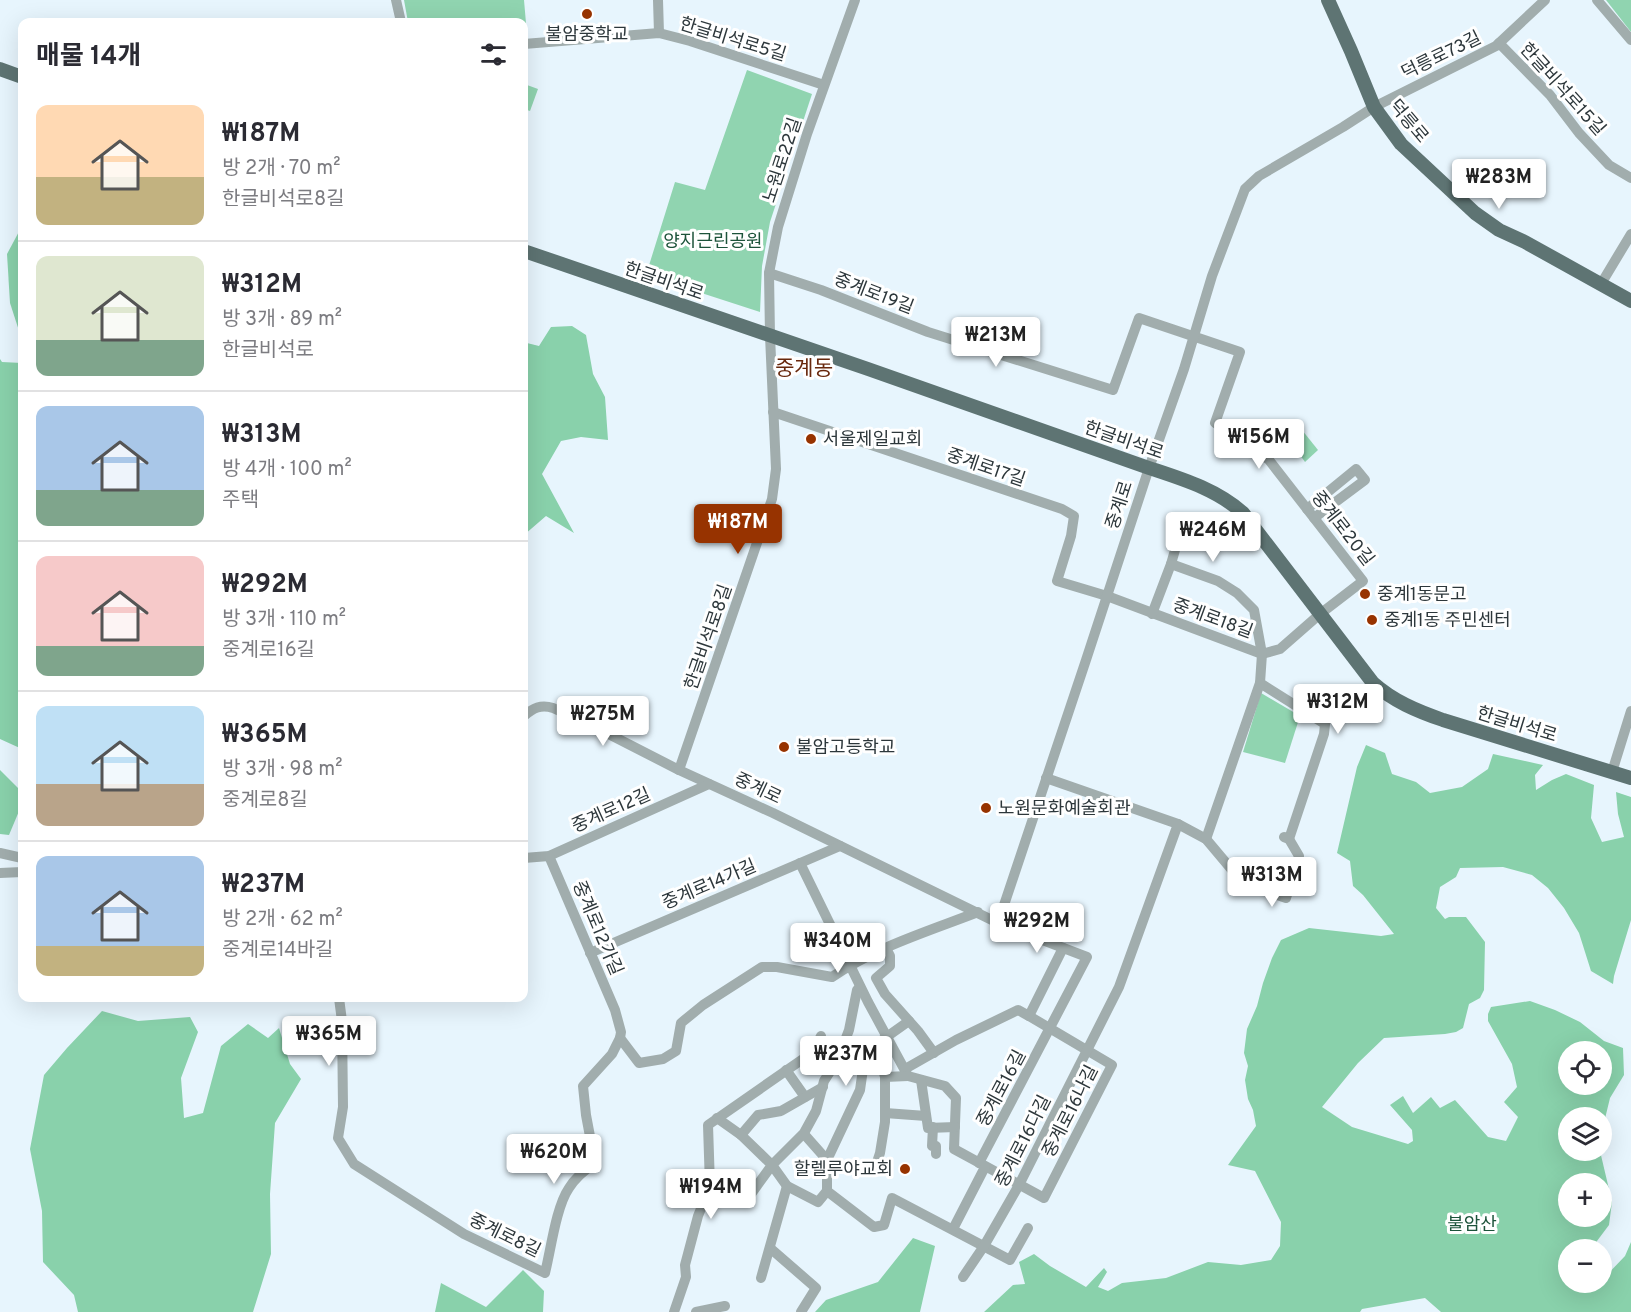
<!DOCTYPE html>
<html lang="ko">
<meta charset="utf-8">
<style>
:root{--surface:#fff;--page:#f2f2f3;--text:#2b2b33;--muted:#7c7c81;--line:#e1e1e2;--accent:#973300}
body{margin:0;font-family:Overpass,"Noto Sans KR",sans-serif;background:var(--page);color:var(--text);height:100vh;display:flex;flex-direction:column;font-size:22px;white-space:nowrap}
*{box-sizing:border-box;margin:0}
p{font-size:20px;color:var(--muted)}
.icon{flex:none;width:33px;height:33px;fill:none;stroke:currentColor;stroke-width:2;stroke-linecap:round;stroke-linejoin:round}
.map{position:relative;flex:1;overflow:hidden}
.details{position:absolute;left:18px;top:18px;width:510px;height:984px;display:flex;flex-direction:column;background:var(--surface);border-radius:12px;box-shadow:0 6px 24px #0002}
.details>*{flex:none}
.tools{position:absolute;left:1558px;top:1041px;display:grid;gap:12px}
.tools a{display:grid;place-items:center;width:54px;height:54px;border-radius:50%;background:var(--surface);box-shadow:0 6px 24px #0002;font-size:30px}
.price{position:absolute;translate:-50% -51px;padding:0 14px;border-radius:6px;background:#fff;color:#222;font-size:20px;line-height:39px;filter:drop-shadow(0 2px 3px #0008)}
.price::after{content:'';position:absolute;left:50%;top:36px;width:18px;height:14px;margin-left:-9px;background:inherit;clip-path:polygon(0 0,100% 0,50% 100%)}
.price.current{background:var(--accent);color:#fff}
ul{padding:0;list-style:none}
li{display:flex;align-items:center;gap:18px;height:150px;padding:0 18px}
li+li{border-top:2px solid var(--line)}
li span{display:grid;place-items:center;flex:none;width:168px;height:120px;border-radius:12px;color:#555}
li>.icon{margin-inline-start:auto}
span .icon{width:72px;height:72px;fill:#fffc;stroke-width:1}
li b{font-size:26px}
h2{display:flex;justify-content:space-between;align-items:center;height:72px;padding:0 18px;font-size:26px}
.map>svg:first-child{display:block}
.green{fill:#90d4b0}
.forest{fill:#89d1ab;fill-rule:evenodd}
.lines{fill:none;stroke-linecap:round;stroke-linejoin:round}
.minor{stroke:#a1adad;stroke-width:10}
.major{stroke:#5e7473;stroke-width:14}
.poi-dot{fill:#973300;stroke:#fff;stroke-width:2}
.labels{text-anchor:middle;stroke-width:6;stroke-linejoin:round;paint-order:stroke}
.poi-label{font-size:18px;fill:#2d373b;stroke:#fff;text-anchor:start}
.street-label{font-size:18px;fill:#2d373b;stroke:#fff}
.park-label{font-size:18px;fill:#1c533a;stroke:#fff}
.quarter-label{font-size:21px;fill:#68280d;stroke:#fff}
</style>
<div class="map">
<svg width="1631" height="1312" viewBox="0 0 1631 1312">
<rect width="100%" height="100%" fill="#e7f5fd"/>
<!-- green -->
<g class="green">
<polygon points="404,0 524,0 527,35 524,35 524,22 408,22"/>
<polygon points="1606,0 1631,0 1631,32"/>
<polygon points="747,70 812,94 770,222 762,266 760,312 646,275 675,182 705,190"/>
<polygon points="527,85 538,89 530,111 524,109 524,97"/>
<polygon points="1302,430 1318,450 1305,462 1290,441"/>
<polygon points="1261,693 1300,716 1285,763 1243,752"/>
</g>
<!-- forest -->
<g class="forest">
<polygon points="22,226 22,340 10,303 7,254"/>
<polygon points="572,326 586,335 593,374 605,397 608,440 581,437 561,441 542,474 574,533 546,516 524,535 524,345 527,343 539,346 551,327"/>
<polygon points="0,359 2,362 22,363 22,749 0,739"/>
<path d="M1366,745L1385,753L1392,774L1416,782L1430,793L1462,787L1488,769L1493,754L1543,765L1535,775L1536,790L1552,780L1566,774L1594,785L1591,818L1602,842L1624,837L1618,814L1616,792L1631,797V920L1614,976L1613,984L1591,971L1579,933L1564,908L1548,888L1532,875L1503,867L1460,868L1456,877L1440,887L1436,908L1445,919L1449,917H1466L1485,942L1484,990L1480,998L1469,1004L1463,1028L1456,1032L1445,1034L1384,1038L1358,1063L1322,1107L1352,1127L1408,1144L1413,1141L1412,1130L1390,1105L1403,1096L1413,1113L1431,1097L1440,1108L1455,1100L1488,1137L1506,1141L1518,1117L1504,1102L1517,1087L1512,1064L1488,1021V1014L1491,1007L1530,1001L1555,1010L1580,1022L1604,1041L1623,1048L1624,1075L1610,1098L1602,1131V1118H1569V1150L1600,1151L1612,1202L1609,1225L1594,1245L1589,1249L1569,1250V1266L1566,1271L1569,1273V1282H1602V1279H1603L1625,1256L1631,1242V1312H1441L1425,1298L1362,1309L1360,1312H984L1013,1285L1025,1284L1019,1262L1034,1254L1050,1266L1086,1287L1104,1268L1107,1272L1098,1287L1108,1291L1122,1283L1166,1278L1208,1262L1241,1265L1271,1260L1280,1246L1281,1222L1255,1171L1228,1165L1256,1126L1253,1110L1248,1099L1245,1080L1248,1066L1244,1053L1247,1029L1257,1006L1263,983L1272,958L1281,940L1309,928L1381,936L1394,934L1363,895L1353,886L1350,861L1337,853L1357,767ZM1569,1052H1602V1084H1569ZM1569,1184H1602V1216H1569Z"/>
<polygon points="0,770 22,792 22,804 9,835 0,834"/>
<polygon points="102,1011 138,1021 190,1017 198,1032 181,1078 184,1118 203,1113 221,1046 248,1024 268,1038 279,1028 290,1064 301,1079 275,1123 270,1194 271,1254 253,1312 78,1312 74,1295 43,1262 42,1211 30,1149 44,1075 67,1048"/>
<polygon points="913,1238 935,1246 920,1312 815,1312 826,1300 878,1282"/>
<polygon points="523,1270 544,1291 543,1312 435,1312 441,1283 486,1307"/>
</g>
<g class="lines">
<!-- minor -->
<g class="minor">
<polyline points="396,0 401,22"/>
<polyline points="658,0 659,33"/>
<polyline points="1597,0 1631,40"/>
<polyline points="1499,43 1550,95 1579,133 1609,165 1631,178"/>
<polyline points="524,44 659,33 690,41 824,85"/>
<polyline points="769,273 821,290 928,332 1113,390 1139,318 1240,352 1215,423 1269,460 1363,581 1320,614 1280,649 1262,654 1107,596 1057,581 1071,536 1074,516 1062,509 773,412"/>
<polyline points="1601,284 1631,234"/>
<polyline points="1307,509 1356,469 1365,480 1314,518"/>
<polyline points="1171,564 1175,550"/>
<polyline points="1152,614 1171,564 1218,581 1237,593 1254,610 1262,654 1260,683 1325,724 1324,734 1289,839"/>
<path d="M524,716C533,708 541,704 553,708L593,726L679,770L773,813L998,923L1086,660L1149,468L1184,369L1212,276L1245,189L1259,176L1343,127L1374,107L1496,46L1545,0"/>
<polyline points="679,770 772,499 776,469 770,336 769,273 778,227 807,134 855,0"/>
<polyline points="1612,772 1631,711"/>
<polyline points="1178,824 1206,839 1243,883 1286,898 1299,856 1289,839 1284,837"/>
<polyline points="1206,839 1260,683"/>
<polyline points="0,853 22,858"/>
<polyline points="524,858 549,856 709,784"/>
<polyline points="800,863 868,1002 908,1076 945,1086 956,1098 954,1149 1044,1198 1112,1065 1029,1016"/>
<polyline points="0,873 22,872"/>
<polyline points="886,948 890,956 890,966 876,978 885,994 918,1031 934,1053"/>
<polyline points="590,953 840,846"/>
<path d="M339,998L342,1021L343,1107L338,1138L354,1164L464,1234L545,1273C551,1249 556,1207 569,1188C575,1178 583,1172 592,1165V1147L586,1115L583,1086L612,1054L620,1038L621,1032L615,1010L549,856"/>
<polyline points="909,1021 871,1048 863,1069 860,1090 827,1160 827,1191 874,1227 884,1225 892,1198 1010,1260 1028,1228"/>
<path d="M620,1038L639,1063L663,1059L676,1051L681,1023L703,1005L762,967H777L832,977C876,947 929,931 978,912"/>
<polyline points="905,1069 956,1040 1018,1010 1029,1016 1063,948"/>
<polyline points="786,1070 805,1097"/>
<polyline points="885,1077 908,1076"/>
<polyline points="921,1080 928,1128 955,1127"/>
<polyline points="885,1113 926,1116"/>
<polyline points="933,1127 932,1146 936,1146 936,1154"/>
<polyline points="804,1134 827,1160"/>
<polyline points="741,1135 758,1115 781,1111 823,1087"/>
<polyline points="979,1163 1087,957 998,923"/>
<polyline points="876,1165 880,1153 885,1122 885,1077 878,1052 886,1040"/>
<polyline points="710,1186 751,1194 772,1165 741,1135 717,1118"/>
<polyline points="827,1191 818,1202 787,1186 772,1165 804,1133 816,1111 824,1081 838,1059 849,1030 857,990 860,987"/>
<polyline points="953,1229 985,1167"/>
<polyline points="770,1248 816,1288 801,1312"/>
<polyline points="963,1277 984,1246 1019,1185 1119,987 1178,824 1046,778"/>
<polyline points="761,1278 787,1186"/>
<polyline points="674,1312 686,1277 685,1265 698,1216 710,1186 708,1125 813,1052 821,1036"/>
<polyline points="696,1312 725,1306"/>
</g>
<!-- major -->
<g class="major">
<polyline points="1328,0 1351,51 1374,107 1401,144 1475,213 1499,230 1525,242 1631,301"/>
<polyline points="0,69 22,77"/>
<path d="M524,251L868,369L1149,468C1182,479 1216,489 1243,513L1373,683C1393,701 1417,711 1443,720L1631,778"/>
</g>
</g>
<!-- markers -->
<g class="poi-dot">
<circle cx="587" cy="14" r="6"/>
<circle cx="811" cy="439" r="6"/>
<circle cx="1365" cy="594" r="6"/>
<circle cx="1372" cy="620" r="6"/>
<circle cx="784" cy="747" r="6"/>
<circle cx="986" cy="808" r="6"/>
<circle cx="905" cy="1169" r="6"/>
</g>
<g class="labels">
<!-- poi labels -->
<g class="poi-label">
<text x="587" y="40" text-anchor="middle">불암중학교</text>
<text x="823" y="445">서울제일교회</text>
<text x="1377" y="600">중계1동문고</text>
<text x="1384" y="626">중계1동 주민센터</text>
<text x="796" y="753">불암고등학교</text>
<text x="998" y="814">노원문화예술회관</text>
<text x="893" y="1175" text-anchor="end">할렐루야교회</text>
</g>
<!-- street labels -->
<g class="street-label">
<text transform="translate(733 39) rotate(17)" y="6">한글비석로5길</text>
<text transform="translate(1441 55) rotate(-26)" y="6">덕릉로73길</text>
<text transform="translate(1563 89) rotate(48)" y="6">한글비석로15길</text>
<text transform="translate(1409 121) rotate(50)" y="6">덕릉로</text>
<text transform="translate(782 160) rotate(-72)" y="6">노원로22길</text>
<text transform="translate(664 281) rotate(19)" y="6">한글비석로</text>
<text transform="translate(874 293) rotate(21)" y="6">중계로19길</text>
<text transform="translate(1124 440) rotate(19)" y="6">한글비석로</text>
<text transform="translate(986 467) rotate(19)" y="6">중계로17길</text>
<text transform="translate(1119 505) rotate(-72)" y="6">중계로</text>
<text transform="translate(1343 528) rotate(52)" y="6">중계로20길</text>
<text transform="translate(1213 618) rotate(20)" y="6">중계로18길</text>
<text transform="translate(708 637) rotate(-71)" y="6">한글비석로8길</text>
<text transform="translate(1517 724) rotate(17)" y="6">한글비석로</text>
<text transform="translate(758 788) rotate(25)" y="6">중계로</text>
<text transform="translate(611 810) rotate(-24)" y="6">중계로12길</text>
<text transform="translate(709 884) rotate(-23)" y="6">중계로14가길</text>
<text transform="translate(598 928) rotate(67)" y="6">중계로12가길</text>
<text transform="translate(1001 1088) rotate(-62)" y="6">중계로16길</text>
<text transform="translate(1070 1111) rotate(-63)" y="6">중계로16나길</text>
<text transform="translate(1023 1141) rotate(-63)" y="6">중계로16다길</text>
<text transform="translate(505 1235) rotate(26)" y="6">중계로8길</text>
</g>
<!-- park labels -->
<g class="park-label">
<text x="713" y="247">양지근린공원</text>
<text x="1472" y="1230">불암산</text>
</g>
<!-- quarter labels -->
<g class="quarter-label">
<text x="804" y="375">중계동</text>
</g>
</g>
</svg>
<div class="tools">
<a><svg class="icon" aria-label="locate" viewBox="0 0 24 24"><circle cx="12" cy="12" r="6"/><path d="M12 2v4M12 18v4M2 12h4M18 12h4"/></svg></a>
<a><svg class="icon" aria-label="layers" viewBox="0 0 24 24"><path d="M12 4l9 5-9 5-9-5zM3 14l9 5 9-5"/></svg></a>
<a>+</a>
<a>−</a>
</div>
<b class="price" style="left:1499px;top:210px">₩283M</b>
<b class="price" style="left:996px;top:368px">₩213M</b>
<b class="price" style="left:1259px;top:470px">₩156M</b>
<b class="price current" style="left:738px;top:555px">₩187M</b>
<b class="price" style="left:1213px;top:563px">₩246M</b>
<b class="price" style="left:1338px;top:735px">₩312M</b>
<b class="price" style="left:603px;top:747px">₩275M</b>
<b class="price" style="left:1272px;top:908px">₩313M</b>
<b class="price" style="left:1037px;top:954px">₩292M</b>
<b class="price" style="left:838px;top:974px">₩340M</b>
<b class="price" style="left:329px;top:1067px">₩365M</b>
<b class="price" style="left:846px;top:1087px">₩237M</b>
<b class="price" style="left:554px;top:1185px">₩620M</b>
<b class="price" style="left:711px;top:1220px">₩194M</b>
<section class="details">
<h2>매물 14개<svg class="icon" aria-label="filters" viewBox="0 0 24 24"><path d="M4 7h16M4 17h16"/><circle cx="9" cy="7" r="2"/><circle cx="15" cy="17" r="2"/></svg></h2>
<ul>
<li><span style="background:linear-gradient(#ffd9b3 60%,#c2b280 0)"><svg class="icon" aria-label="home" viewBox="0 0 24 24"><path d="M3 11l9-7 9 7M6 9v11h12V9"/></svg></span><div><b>₩187M</b><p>방 2개 · 70 m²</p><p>한글비석로8길</p></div></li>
<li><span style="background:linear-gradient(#dfe7d0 70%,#7fa58c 0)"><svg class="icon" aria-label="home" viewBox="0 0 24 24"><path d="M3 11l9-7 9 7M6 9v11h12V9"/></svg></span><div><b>₩312M</b><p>방 3개 · 89 m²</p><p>한글비석로</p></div></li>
<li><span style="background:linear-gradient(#a9c7e8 70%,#7fa58c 0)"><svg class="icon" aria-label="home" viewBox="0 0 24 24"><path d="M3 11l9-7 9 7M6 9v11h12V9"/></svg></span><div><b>₩313M</b><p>방 4개 · 100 m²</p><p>주택</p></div></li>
<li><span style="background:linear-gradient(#f6c9c9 75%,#7fa58c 0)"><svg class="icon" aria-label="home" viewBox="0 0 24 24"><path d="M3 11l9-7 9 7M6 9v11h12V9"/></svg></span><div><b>₩292M</b><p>방 3개 · 110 m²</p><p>중계로16길</p></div></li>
<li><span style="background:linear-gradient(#bfe0f5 65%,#b9a48a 0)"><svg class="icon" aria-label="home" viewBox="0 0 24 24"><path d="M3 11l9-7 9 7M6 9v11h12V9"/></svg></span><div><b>₩365M</b><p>방 3개 · 98 m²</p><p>중계로8길</p></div></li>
<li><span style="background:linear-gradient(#a9c7e8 75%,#c2b280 0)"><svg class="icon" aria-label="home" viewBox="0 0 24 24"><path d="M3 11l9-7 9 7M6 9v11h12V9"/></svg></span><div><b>₩237M</b><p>방 2개 · 62 m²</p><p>중계로14바길</p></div></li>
</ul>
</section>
</div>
